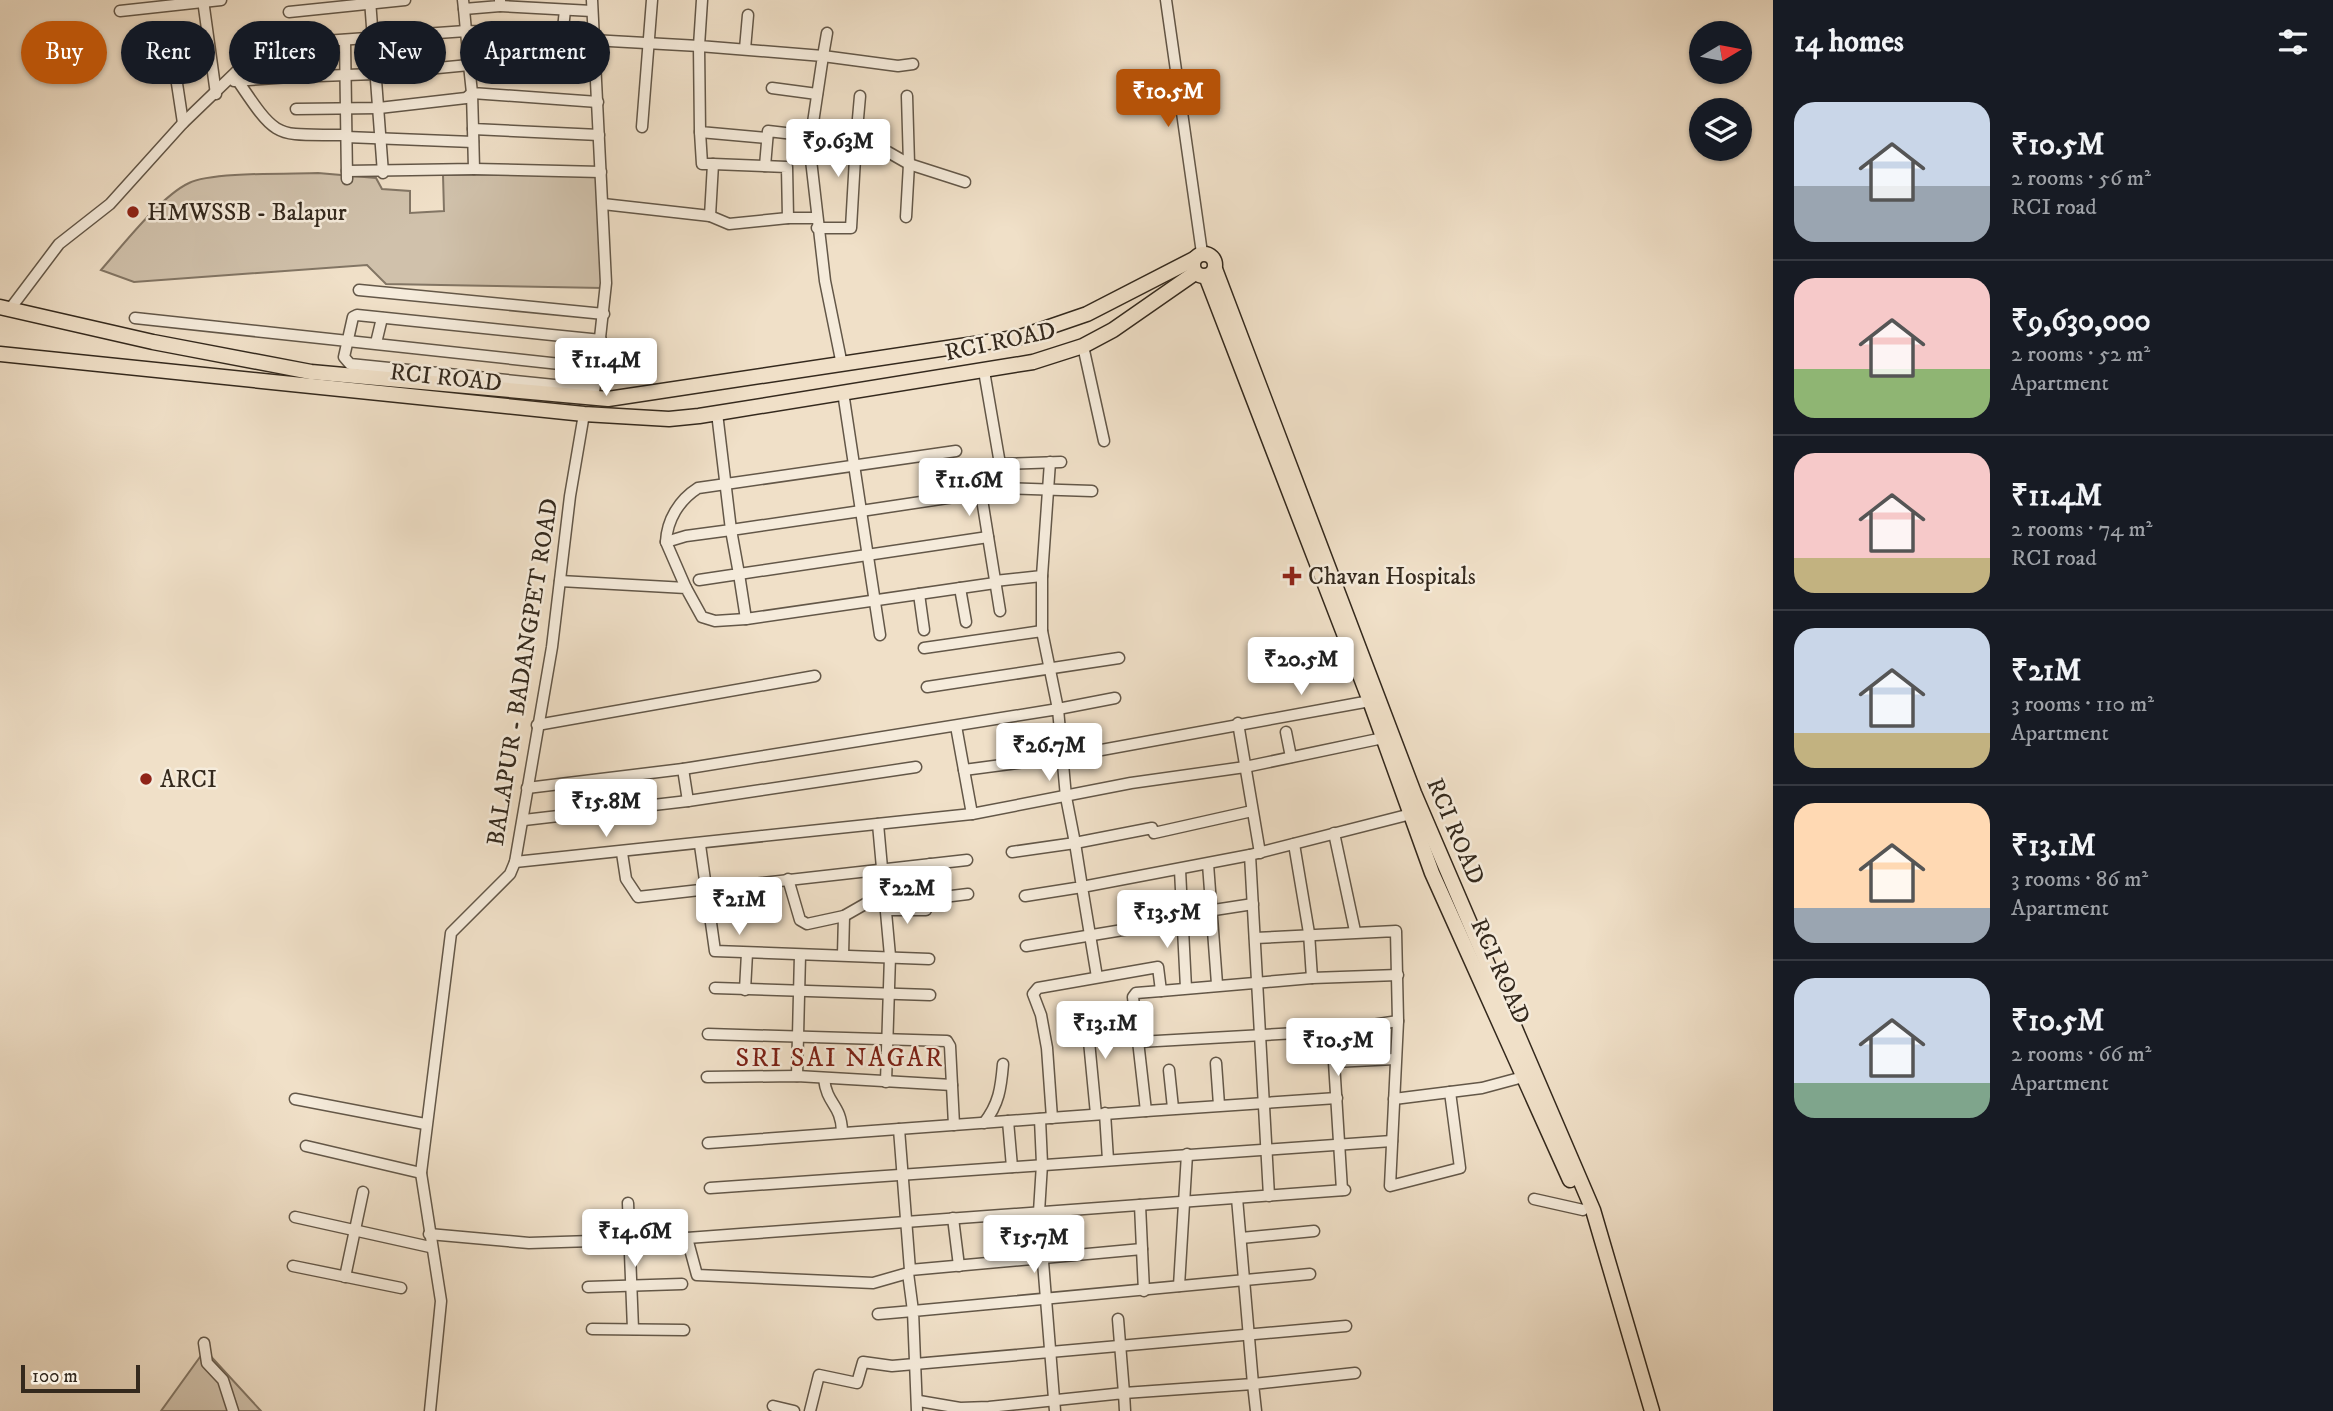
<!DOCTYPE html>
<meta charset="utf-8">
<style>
:root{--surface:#171b24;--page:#20242c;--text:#f1f3f6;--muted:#9ea1a6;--line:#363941;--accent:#b45309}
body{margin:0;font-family:"IM FELL DW Pica",serif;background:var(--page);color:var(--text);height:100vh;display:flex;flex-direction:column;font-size:26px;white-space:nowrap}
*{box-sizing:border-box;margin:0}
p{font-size:23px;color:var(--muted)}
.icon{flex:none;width:38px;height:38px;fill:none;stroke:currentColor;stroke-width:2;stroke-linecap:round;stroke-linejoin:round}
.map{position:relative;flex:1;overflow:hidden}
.side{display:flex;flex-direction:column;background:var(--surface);width:560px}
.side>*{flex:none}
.banner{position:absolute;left:21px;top:21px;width:665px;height:63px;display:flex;gap:14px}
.needle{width:46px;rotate:80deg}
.tools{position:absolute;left:1689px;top:21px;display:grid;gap:14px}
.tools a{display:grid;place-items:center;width:63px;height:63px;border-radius:50%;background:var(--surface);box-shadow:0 2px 5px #0004;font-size:35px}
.scale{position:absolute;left:21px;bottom:18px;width:119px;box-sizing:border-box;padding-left:7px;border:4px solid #34291d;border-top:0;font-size:19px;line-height:24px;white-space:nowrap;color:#34291d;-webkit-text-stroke:5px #f5ebdb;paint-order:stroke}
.price{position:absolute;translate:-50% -60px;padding:0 16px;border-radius:7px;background:#fff;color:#222;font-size:23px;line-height:46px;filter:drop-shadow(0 2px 4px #0008)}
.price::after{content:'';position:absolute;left:50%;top:42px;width:21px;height:16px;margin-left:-10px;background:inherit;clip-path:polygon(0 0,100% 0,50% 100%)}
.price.on{background:var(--accent);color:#fff}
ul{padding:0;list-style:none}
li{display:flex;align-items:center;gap:21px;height:175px;padding:0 21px}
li+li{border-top:2px solid var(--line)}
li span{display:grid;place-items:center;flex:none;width:196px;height:140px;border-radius:21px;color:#555}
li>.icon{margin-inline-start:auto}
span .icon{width:84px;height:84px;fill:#fffc;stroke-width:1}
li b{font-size:30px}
h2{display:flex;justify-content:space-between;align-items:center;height:84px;padding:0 21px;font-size:30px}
.chip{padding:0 24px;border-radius:32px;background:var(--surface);box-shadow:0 2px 5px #0004;font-size:24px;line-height:63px}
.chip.on{background:var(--accent);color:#fff}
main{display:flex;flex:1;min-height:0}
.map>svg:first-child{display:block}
.green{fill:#d0c1ab;stroke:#827564;stroke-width:2}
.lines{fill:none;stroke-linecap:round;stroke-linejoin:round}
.minor-casing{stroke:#635748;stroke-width:13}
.major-casing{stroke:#34291d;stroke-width:17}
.minor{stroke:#f5ebdb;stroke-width:10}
.major{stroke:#f0e0c8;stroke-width:14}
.poi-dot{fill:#8f2418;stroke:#f5ebdb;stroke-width:2.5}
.labels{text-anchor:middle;stroke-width:5;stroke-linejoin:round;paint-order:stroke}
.poi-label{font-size:24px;fill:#34291d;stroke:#f5ebdb;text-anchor:start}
.street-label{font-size:24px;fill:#34291d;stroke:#f5ebdb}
.neighbourhood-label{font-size:26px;letter-spacing:2px;fill:#7a1f14;stroke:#f5ebdb}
</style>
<main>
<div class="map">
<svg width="1773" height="1411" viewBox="0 0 1773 1411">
<rect width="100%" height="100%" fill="#f0e0c8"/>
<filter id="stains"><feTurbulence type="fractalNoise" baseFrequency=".00286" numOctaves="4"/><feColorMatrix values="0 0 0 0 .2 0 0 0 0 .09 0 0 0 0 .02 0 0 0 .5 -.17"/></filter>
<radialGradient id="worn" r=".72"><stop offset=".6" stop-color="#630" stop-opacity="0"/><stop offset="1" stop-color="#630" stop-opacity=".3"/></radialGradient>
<!-- green -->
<g class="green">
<path d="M318,173L376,178L382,189L410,191V213L444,211L443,175L596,174L602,288L386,284L367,265L134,282L101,270C122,246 161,196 189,183C210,172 290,174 318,173Z"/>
<polygon points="205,1350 261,1411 161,1411"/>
</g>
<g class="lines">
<!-- minor casing -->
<g class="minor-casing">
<g id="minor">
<polyline points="203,0 216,94"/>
<polyline points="370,0 383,173"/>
<polyline points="463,0 464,9 500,6 500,0"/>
<polyline points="592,0 606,283 594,393"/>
<polyline points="702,0 699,46 823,56 811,136 768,131 765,166"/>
<polyline points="1166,0 1202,253"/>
<polyline points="500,6 592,11"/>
<polyline points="464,9 466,31 514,32 516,45 550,46"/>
<polyline points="565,10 561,47 550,46 549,64 469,65 472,93 598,102"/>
<polyline points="120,11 221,0"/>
<polyline points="289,12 405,0"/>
<polyline points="169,31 183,123"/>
<polyline points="827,33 823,56 898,66 913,64"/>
<polyline points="345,40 347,179"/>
<polyline points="592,40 699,46 700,132 767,138"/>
<polyline points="561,47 593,49"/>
<polyline points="745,49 748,15"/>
<polyline points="234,81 290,77"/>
<path d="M238,81C279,142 275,134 346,135"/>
<polyline points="772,88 817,94"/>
<polyline points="860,96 856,141 859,143 888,152 909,164 965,182"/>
<polyline points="296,109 379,108 466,98 472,93 473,129 599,135"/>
<polyline points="642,127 652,0"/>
<polyline points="700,132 702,164 713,164"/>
<polyline points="346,137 473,142"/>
<polyline points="810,148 811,136 856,141 851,228 817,228"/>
<polyline points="811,160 825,281 842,365"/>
<polyline points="474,169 601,172"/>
<polyline points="347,171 474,169 473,129"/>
<polyline points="603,204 710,216 713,164 787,167 788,218 816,218"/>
<polyline points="710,216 729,224 788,218"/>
<polyline points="906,217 909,164 907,96"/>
<polyline points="359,290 604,314"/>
<polyline points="10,309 59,244 110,204 183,123 263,46 268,45 466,31 469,65 375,74 290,77 288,44"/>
<polyline points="135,318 597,368"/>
<polyline points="376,343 382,318"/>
<polyline points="1083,346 1104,441"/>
<polyline points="984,371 1000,464 1061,462"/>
<polyline points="594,389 350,364 344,357 353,317 357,315 601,340"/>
<polyline points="843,392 861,511 981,493 999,488 1000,464"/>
<polyline points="999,488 1092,491"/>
<polyline points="981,493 1000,611"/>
<polyline points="988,537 739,574 746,619 995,583"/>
<path d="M666,542C667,520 679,500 698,488L956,451"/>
<polyline points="699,580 739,574 731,530 861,511 880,635"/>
<polyline points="560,581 686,588 702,617 715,621 746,619"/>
<polyline points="995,581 1042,576 1050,462"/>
<polyline points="686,588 666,542 686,536 731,530 717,413"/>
<polyline points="960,588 966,622"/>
<polyline points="919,594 924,630"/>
<polyline points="1042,631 1042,576"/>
<polyline points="924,648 1042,631 1058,709 1115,698"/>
<polyline points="927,687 1119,658"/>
<polyline points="1238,723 1260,853"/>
<polyline points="537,725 815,676"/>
<polyline points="956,726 972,814"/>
<polyline points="1286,732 1291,757"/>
<polyline points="683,769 688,801"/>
<polyline points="964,770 1063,757 1370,701"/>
<polyline points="527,788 683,769 1058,709 1066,797 1075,843 1152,828 1154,833 1252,811"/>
<polyline points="524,820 688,801 916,767"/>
<polyline points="878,824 890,956 886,1082"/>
<polyline points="1334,833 1355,931"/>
<polyline points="1294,844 1309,933 1312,978 1398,975"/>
<polyline points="700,845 715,951 929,959"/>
<polyline points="1012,852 1075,843 1082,887 1025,896"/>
<polyline points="622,853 626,879 638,897 967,860"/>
<polyline points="515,862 972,814 1131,783 1245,767 1383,738"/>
<polyline points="930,864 935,898 968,894"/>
<polyline points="1208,864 1217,984"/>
<polyline points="1180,870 1186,988"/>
<polyline points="788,879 800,920 807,924 844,916 886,892"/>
<polyline points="888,910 926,910"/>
<polyline points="1214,910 1253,904"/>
<polyline points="1255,938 1396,931 1398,1021 1390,1186 1460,1168 1450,1092"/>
<polyline points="1026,946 1153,925"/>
<polyline points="843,955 844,916"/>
<polyline points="1097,977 1082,887 1250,855"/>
<polyline points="715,988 930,995"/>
<polyline points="745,990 747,953"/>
<polyline points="1086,1010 1096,1114"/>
<polyline points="1333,1031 1334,1062 1395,1059"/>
<polyline points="708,1034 947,1041 950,1046 954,1125"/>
<polyline points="1139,1042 1333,1031 1398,1021"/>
<polyline points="1334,1062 1342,1190"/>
<polyline points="1216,1063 1219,1105"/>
<polyline points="1169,1070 1173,1108"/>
<polyline points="797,1076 800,955"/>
<polyline points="707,1077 797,1076 952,1085"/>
<path d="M824,1079C827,1105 841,1104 842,1131"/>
<polyline points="295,1099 425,1124"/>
<polyline points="1394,1099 1482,1088 1523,1077"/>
<polyline points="1146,1111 1337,1098"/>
<polyline points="1105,1113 1108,1160"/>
<polyline points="1052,1118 1047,1048 1041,1015 1033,994 1038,988 1158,967 1161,991 1312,978"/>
<polyline points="1040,1119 1042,1164 1039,1212 1055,1411"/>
<polyline points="1008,1121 1012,1167"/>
<path d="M984,1123C999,1104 1001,1088 1003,1064"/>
<polyline points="899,1129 910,1270"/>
<polyline points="708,1143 1146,1111 1133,997 1136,993 1161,991"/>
<polyline points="306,1146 421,1173"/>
<polyline points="710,1188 1392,1141"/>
<polyline points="1269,1196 1250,855 1411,814"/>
<polyline points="1534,1199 1583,1210"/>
<polyline points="628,1203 633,1329"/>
<polyline points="1140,1205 1142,1249"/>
<polyline points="295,1217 430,1247"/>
<polyline points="953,1218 959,1266"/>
<polyline points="429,1234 529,1243 687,1238 1345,1190"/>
<polyline points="687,1238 697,1275 873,1283 908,1273 910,1270 1142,1249 1144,1291"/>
<polyline points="1241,1238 1314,1231"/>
<polyline points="293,1266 401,1288"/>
<polyline points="345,1277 363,1192"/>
<polyline points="1179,1286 1187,1154"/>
<polyline points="588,1287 682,1284"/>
<polyline points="878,1314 913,1311 908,1273"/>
<polyline points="1118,1319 1124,1393 1253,1384 1237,1198"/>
<polyline points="592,1329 684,1330"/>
<polyline points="204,1343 207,1363 223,1380 233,1411"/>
<polyline points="919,1401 960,1408 989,1407 1124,1393 1125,1411"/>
<polyline points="773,1406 794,1411"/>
<polyline points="430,1411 441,1301 421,1173 451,933 510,874 515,862 552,647 570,496 584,414"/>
<polyline points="810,1411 819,1375 857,1383 863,1362 892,1366 1346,1326"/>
<polyline points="917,1411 913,1311 1310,1274"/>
<polyline points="1256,1411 1253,1384 1355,1373"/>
</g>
</g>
<!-- major casing -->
<g class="major-casing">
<g id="major">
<circle cx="1204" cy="265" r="11"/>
<polyline points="1215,269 1414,793 1593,1210 1652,1411"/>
<polyline points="1206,276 1370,701 1432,873 1570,1180"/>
<polyline points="0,307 153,342 311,372 608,399 1020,337 1087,314 1194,259"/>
<polyline points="0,354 584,414 669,419 699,416 1033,362 1083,346 1113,330 1195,273"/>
</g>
</g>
<!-- minor -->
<use href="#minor" class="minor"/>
<!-- major -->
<use href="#major" class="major"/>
</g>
<!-- markers -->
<g class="poi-dot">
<circle cx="133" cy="212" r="7"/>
<path d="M1288.5 565.5h7v7h7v7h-7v7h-7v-7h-7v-7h7z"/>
<circle cx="146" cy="779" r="7"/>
</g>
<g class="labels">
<!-- poi labels -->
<g class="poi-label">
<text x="147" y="220">HMWSSB - Balapur</text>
<text x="1308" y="584">Chavan Hospitals</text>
<text x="160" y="787">ARCI</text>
</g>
<!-- street labels -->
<g class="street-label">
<text transform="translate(1000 341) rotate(-12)" y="8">RCI ROAD</text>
<text transform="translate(446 377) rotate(6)" y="8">RCI ROAD</text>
<text transform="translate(522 672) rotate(-81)" y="8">BALAPUR - BADANGPET ROAD</text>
<text transform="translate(1456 831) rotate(67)" y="8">RCI ROAD</text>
<text transform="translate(1501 971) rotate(66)" y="8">RCI ROAD</text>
</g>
<!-- neighbourhood labels -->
<g class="neighbourhood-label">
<text x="840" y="1066">SRI SAI NAGAR</text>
</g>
</g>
<rect width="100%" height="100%" filter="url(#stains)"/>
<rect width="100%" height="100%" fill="url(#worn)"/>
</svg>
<div class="tools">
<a><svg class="needle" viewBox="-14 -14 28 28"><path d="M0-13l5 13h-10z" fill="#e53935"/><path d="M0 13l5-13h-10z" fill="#9ea1a6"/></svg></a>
<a><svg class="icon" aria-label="layers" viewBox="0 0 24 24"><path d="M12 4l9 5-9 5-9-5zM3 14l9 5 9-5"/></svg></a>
</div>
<div class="scale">100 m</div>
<b class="price on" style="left:1168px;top:129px">₹10.5M</b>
<b class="price" style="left:838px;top:179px">₹9.63M</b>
<b class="price" style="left:606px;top:398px">₹11.4M</b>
<b class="price" style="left:969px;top:518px">₹11.6M</b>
<b class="price" style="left:1301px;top:697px">₹20.5M</b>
<b class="price" style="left:1049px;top:783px">₹26.7M</b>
<b class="price" style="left:606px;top:839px">₹15.8M</b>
<b class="price" style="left:907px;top:926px">₹22M</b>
<b class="price" style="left:739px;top:937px">₹21M</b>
<b class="price" style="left:1167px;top:950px">₹13.5M</b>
<b class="price" style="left:1105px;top:1061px">₹13.1M</b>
<b class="price" style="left:1338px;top:1078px">₹10.5M</b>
<b class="price" style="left:635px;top:1269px">₹14.6M</b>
<b class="price" style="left:1034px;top:1275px">₹15.7M</b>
<div class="banner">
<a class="chip on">Buy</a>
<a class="chip">Rent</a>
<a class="chip">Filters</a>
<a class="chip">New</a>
<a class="chip">Apartment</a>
</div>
</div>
<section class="side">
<h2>14 homes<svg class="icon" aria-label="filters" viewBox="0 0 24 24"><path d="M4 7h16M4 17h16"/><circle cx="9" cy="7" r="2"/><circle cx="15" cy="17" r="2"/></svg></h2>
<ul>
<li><span style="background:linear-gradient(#c9d6e8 60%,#9aa5b1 0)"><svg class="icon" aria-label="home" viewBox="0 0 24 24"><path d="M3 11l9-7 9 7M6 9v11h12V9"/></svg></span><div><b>₹10.5M</b><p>2 rooms · 56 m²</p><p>RCI road</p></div></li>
<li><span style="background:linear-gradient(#f6c9c9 65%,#8fb573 0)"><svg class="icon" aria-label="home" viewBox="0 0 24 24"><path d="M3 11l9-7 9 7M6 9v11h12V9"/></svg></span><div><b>₹9,630,000</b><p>2 rooms · 52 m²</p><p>Apartment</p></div></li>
<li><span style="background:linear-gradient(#f6c9c9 75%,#c2b280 0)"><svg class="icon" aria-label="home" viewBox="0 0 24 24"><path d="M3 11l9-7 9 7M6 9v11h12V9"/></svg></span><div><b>₹11.4M</b><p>2 rooms · 74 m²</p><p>RCI road</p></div></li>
<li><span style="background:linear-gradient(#c9d6e8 75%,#c2b280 0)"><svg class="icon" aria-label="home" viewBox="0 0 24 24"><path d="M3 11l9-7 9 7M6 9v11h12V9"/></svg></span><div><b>₹21M</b><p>3 rooms · 110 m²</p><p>Apartment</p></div></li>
<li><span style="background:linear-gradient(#ffd9b3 75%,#9aa5b1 0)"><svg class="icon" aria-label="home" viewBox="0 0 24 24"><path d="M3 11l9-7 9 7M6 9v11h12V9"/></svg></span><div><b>₹13.1M</b><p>3 rooms · 86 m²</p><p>Apartment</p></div></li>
<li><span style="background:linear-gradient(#c9d6e8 75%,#7fa58c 0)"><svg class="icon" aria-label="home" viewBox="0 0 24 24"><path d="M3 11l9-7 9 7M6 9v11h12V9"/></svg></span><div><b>₹10.5M</b><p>2 rooms · 66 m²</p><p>Apartment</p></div></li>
</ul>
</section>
</main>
